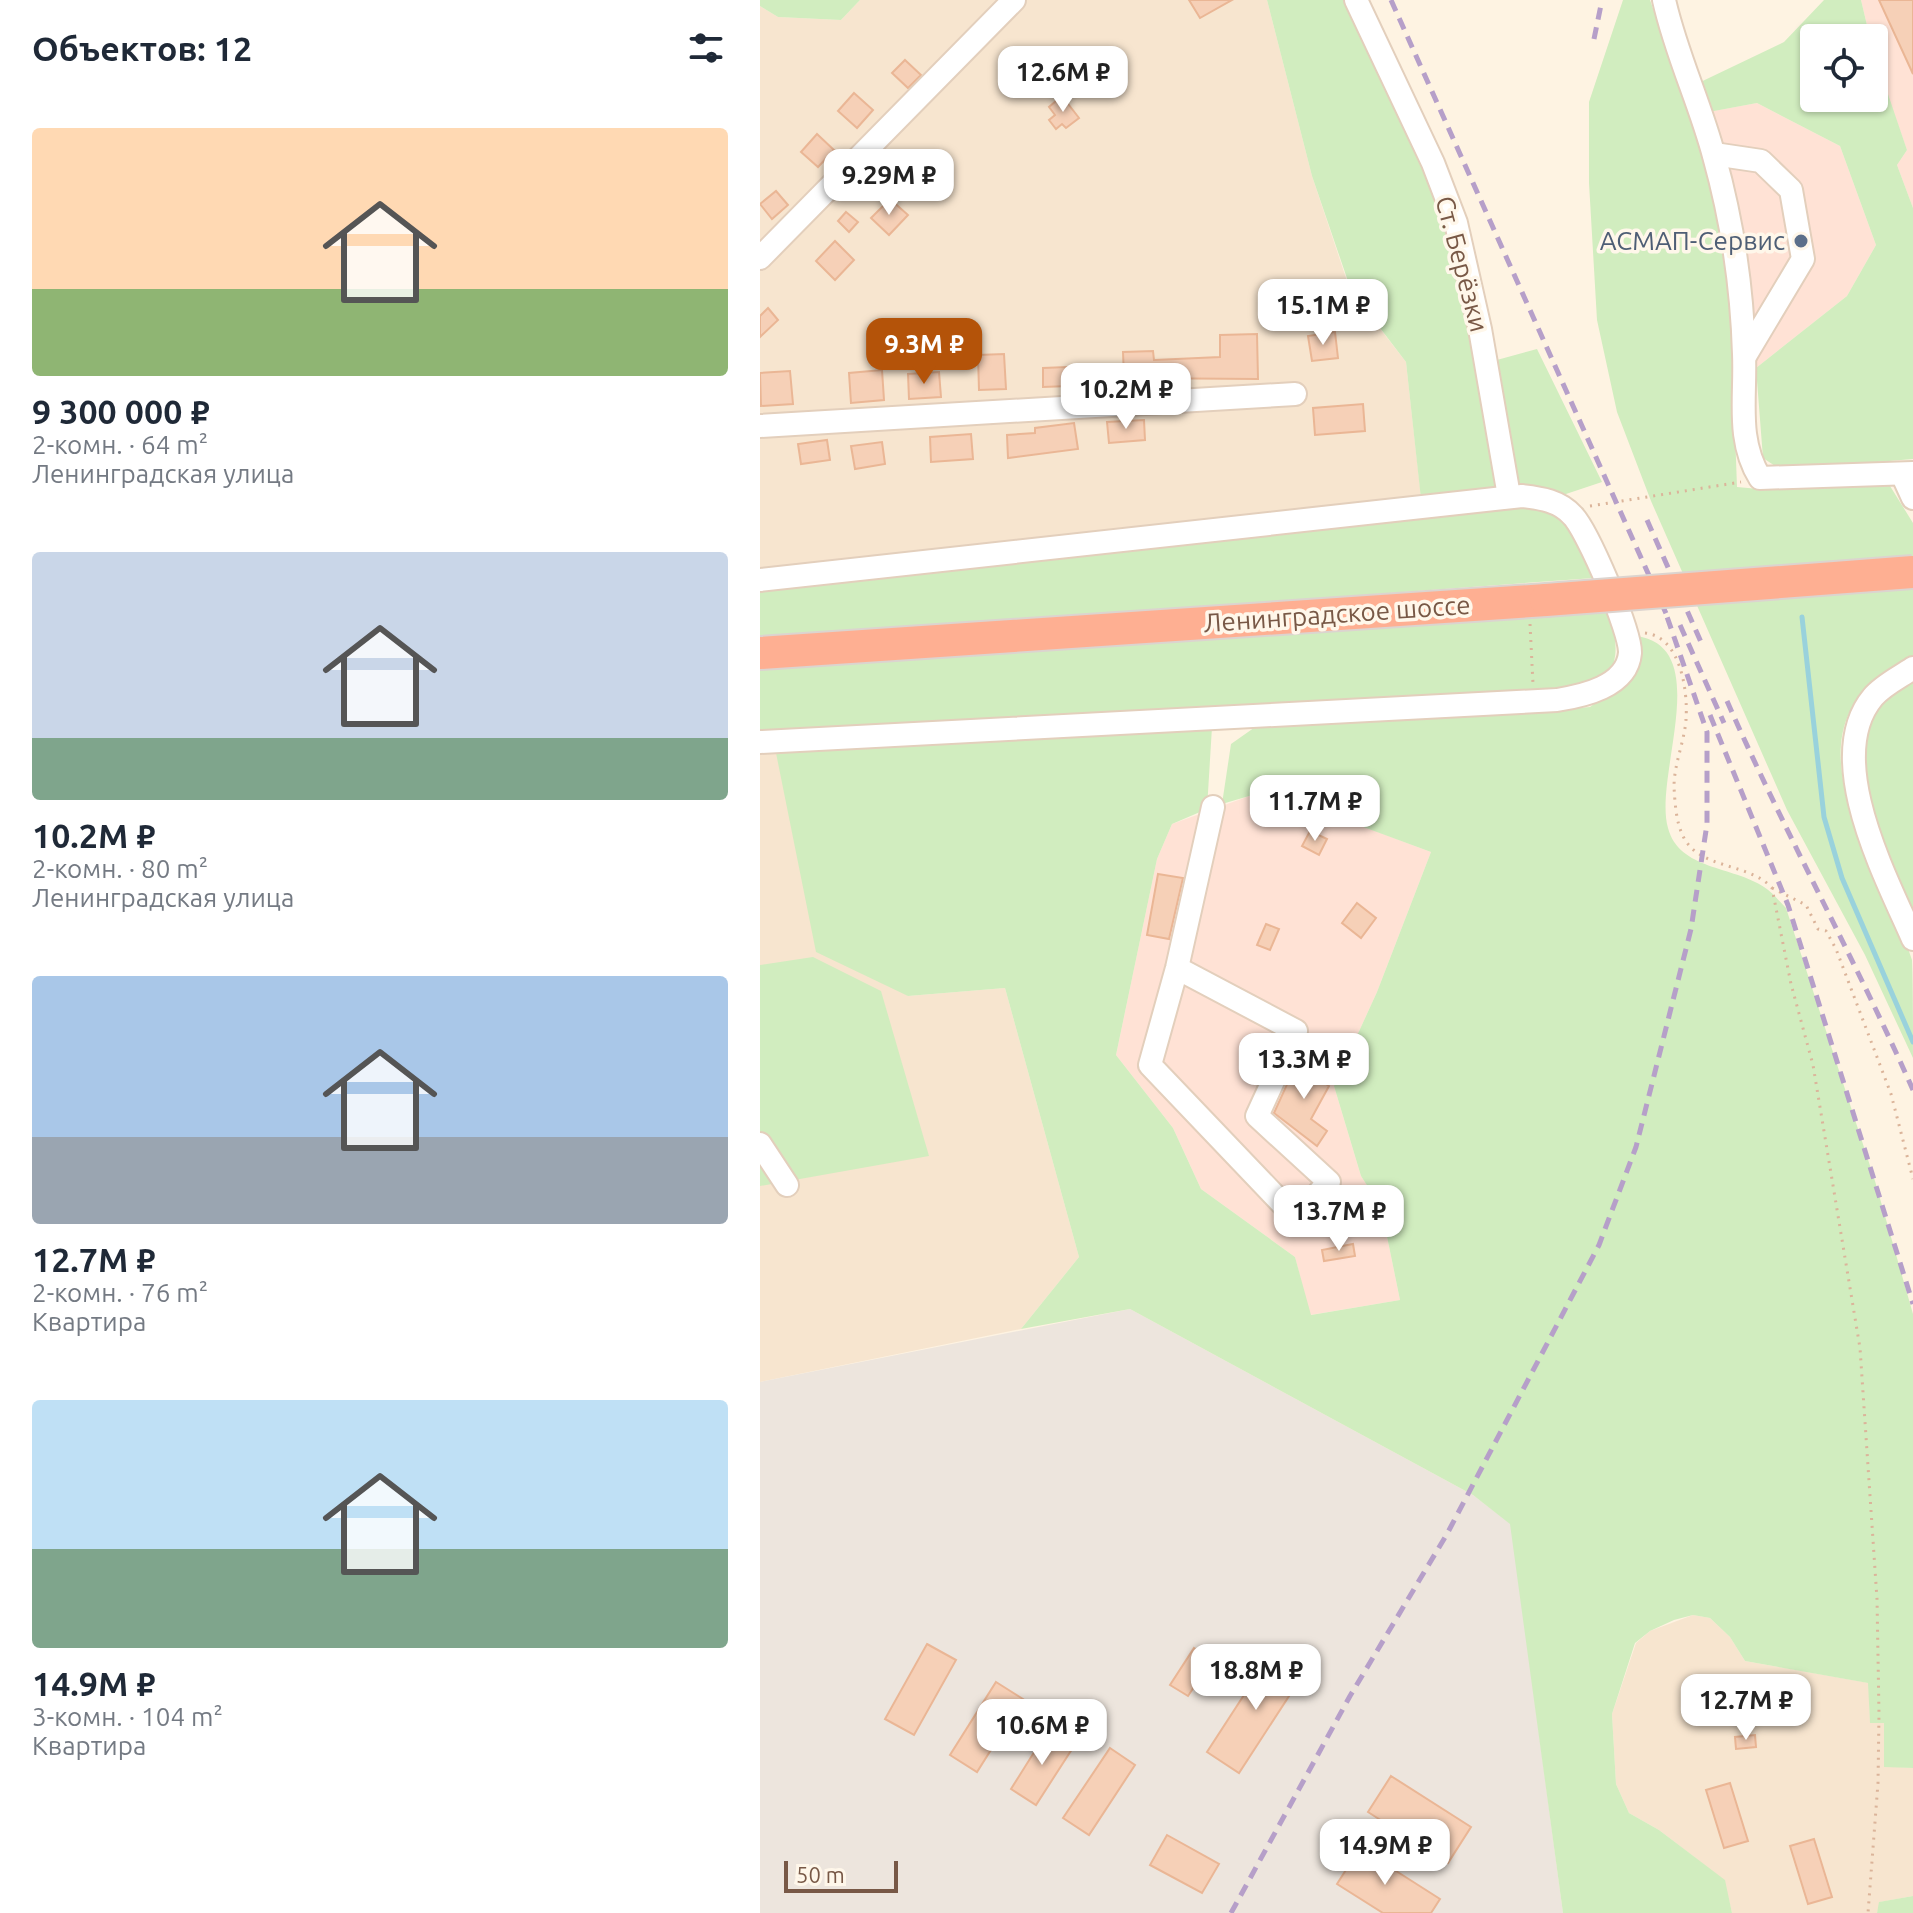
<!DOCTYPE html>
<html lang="ru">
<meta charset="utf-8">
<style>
:root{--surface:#fff;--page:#f6f6f7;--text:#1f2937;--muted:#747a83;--accent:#b45309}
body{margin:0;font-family:Ubuntu,sans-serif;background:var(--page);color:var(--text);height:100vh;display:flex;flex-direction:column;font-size:30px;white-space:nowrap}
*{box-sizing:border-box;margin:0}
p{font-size:26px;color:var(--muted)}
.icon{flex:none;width:44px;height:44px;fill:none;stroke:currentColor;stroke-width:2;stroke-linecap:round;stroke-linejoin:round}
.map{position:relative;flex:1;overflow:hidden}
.panel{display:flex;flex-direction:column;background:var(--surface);width:760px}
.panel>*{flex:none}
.tools{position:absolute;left:1040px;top:24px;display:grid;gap:16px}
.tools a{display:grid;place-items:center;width:88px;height:88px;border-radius:8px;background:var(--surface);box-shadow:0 2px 6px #0004;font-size:40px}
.scale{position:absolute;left:24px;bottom:20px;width:114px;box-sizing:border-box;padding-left:8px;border:4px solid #785846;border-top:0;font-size:22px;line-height:28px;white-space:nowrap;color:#785846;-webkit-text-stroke:6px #fff7ea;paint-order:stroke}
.price{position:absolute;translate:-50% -68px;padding:0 18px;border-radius:16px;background:#fff;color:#222;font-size:26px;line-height:52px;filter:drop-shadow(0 2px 4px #0008)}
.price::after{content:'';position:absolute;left:50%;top:48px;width:24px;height:18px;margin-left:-12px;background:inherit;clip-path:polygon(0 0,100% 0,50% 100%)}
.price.active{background:var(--accent);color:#fff}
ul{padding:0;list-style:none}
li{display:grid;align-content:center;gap:16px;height:424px;padding:0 32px}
li span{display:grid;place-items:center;height:248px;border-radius:8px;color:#555}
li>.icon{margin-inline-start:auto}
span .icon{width:144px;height:144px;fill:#fffc;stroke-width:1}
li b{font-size:34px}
h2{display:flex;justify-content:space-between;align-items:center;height:96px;padding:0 32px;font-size:34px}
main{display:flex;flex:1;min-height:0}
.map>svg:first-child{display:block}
.residential{fill:#f7e5cf}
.commercial{fill:#ffe2d5}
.industrial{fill:#ede5dd}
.green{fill:#d1edbf}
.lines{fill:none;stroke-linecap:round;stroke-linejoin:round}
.stream{stroke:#99d2dc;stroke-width:5}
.building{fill:#f6d0b7;stroke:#eab695;stroke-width:2}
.minor-casing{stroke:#e3cfbc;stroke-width:26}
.highway-casing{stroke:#dcd4cf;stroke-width:36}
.path{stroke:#dbb49a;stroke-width:3;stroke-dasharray:2 6;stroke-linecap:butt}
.minor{stroke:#fff;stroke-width:22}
.highway{stroke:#feaf92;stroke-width:32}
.rail{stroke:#b69fc9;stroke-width:5;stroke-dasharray:12 8;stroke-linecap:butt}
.highway-bridge-casing{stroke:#dcd4cf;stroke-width:36;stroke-linecap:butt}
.highway-bridge{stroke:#feaf92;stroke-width:32}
.service-dot{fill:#5c6f8a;stroke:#fff7ea;stroke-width:3}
.labels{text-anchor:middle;stroke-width:7;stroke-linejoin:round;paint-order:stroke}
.service-label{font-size:26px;fill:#4e5e75;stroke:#fff7ea;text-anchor:end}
.street-label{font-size:26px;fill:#785846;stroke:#fff7ea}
</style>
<main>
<section class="panel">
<h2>Объектов: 12<svg class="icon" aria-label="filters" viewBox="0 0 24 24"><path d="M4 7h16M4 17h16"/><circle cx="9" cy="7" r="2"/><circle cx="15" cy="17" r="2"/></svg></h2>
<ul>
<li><span style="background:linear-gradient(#ffd9b3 65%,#8fb573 0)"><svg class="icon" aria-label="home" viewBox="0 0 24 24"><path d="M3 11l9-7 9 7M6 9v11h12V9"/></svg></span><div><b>9 300 000 ₽</b><p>2-комн. · 64 m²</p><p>Ленинградская улица</p></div></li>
<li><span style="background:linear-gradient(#c9d6e8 75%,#7fa58c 0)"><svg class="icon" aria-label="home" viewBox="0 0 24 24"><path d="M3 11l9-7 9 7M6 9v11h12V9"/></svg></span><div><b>10.2M ₽</b><p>2-комн. · 80 m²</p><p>Ленинградская улица</p></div></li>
<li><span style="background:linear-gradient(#a9c7e8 65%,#9aa5b1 0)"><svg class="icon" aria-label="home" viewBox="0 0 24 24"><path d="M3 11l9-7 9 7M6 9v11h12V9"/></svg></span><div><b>12.7M ₽</b><p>2-комн. · 76 m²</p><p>Квартира</p></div></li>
<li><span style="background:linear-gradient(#bfe0f5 60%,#7fa58c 0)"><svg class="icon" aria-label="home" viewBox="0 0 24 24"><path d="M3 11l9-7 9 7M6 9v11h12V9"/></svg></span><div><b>14.9M ₽</b><p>3-комн. · 104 m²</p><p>Квартира</p></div></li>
</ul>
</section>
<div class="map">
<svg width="1153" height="1913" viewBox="0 0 1153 1913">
<rect width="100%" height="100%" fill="#fef3e2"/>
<!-- residential -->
<g class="residential">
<polygon points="100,0 507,0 552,176 590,290 646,362 663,515 0,587 0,6 18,17 81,20"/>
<polygon points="15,748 148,996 245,988 319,1257 261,1329 0,1382 0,749"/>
<polygon points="933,1615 950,1618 970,1637 985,1661 1109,1683 1110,1722 1124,1723 1124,1766 1153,1768 1153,1896 1120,1902 1117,1913 972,1913 964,1880 899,1830 869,1813 856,1784 852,1714 876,1643 890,1631"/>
</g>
<!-- commercial -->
<g class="commercial">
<polygon points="1101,0 1153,0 1153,208 1137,165 1147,150 1120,74 1114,38 1110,38"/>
<polygon points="997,103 1080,146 1116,245 1087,296 996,368 975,373 937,114"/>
<polygon points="506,790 671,852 617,992 574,1086 601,1176 621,1207 640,1300 550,1315 535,1257 441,1189 413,1128 356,1055 397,859 412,824"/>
</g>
<!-- industrial -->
<polygon class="industrial" points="370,1309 713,1495 751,1524 803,1913 0,1913 0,1382"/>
<!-- green -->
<g class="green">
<polygon points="0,0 100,0 81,20 18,17 0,6"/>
<polygon points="507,0 584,0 664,168 691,241 715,366 777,349 842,482 800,496 661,499 646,362 591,290 552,176"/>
<path d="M863,0H890L904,40L928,88L1024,42L1064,0H1101L1110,38H1054V98H1114V53L1147,150L1137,165L1153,208V459L1021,470L1003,458L996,368L1087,296L1116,245L1080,146L997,103L938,114L968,236L977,487L1010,490L1130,486L1153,523V656C1131,671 1097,692 1087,718C1059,789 1131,892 1152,960C1153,984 1153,1031 1153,1058L1105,955L1027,810L891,501L857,412L837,320L829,183V102Z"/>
<polygon points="778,505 808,518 834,578 0,639 0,587"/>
<path d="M848,609C854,633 862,654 847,677L798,691L0,734V668Z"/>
<path d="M877,636C955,648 893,776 908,828C919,870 973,866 1004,887C1012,892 1019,901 1026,908L1115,1181L1153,1314V1768L1124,1767V1723H1110L1108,1683L985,1661L970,1637L950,1618L933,1615L914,1620L890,1631L875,1643L852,1714L856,1784L869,1813L899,1830L965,1880L972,1913H803L750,1524L713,1495L370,1309L261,1329L319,1257L245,988L148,996L56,952L15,748L452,727L447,809L412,824L397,859L356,1055L413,1128L441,1189L535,1257L551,1315L640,1300L621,1207L601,1176L574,1086L617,992L671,852L506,791L462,804L471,744L508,718L741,715L830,707L869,679Z"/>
<path d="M1153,678V924C1132,868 1091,793 1105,733C1110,709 1134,691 1153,678Z"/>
<polygon points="53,957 121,991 169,1156 0,1186 0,965"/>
<polygon points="1153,1896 1153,1913 1117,1913 1119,1902"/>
</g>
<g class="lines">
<!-- stream -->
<polyline class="stream" points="1042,617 1064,817 1082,878 1153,1042"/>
</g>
<!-- building -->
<g class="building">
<polygon points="429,0 472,0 440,18"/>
<polygon points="1119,0 1153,0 1153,74"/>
<polygon points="145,60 161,75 148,88 132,73"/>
<polygon points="94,93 113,110 97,128 78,111"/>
<polygon points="302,96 319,118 306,128 302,124 296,129 289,120 295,115 289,107"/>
<polygon points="57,134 74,150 58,167 41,152"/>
<polygon points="175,155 192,174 173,191 156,172"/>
<polygon points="16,191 28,205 12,219 0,204"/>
<polygon points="130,199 148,215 129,235 111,218"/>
<polygon points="86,212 98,222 89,232 78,221"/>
<polygon points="75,241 94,260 75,280 56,261"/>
<polygon points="8,308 18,320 0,337 0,316"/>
<polygon points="575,332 578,358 552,361 548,336"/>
<polygon points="497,334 498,379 364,378 363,352 393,351 394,360 460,357 460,335"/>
<polygon points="244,354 246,389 219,390 218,355"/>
<polygon points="307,367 308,386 283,387 283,368"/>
<polygon points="122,370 124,400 91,403 89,373"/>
<polygon points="30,371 33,404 1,406 0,373"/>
<polygon points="179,372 181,397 149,399 148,374"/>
<polygon points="603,404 605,431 555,435 553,408"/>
<polygon points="384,420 385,440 349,443 347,422"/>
<polygon points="314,423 318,449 248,458 247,435 275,433 275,428"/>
<polygon points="211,434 213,459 171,462 170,437"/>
<polygon points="67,440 70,460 41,464 38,444"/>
<polygon points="122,442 125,464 95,469 91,446"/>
<polygon points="550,831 567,839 559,855 542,846"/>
<polygon points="398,874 423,878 409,939 387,935"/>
<polygon points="597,903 616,918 601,938 582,923"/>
<polygon points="506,924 519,929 510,950 497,945"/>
<polygon points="539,1058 568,1074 563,1082 569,1086 551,1119 567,1131 557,1146 514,1113"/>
<polygon points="593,1244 595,1256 564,1261 562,1250"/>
<polygon points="167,1644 196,1660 154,1735 125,1719"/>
<polygon points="434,1648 452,1660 428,1696 410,1685"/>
<polygon points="512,1652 544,1673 479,1773 447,1752"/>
<polygon points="236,1682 263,1699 217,1772 190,1755"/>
<polygon points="288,1730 314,1746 276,1805 251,1789"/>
<polygon points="995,1735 996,1747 976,1749 975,1737"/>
<polygon points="350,1748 375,1765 329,1835 303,1818"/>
<polygon points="631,1776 711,1827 688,1863 608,1812"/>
<polygon points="970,1783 988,1841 964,1848 946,1790"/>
<polygon points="407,1835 459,1864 442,1893 390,1865"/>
<polygon points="1054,1839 1072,1897 1048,1904 1030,1846"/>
<polygon points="600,1848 680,1899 671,1913 623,1913 577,1884"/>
</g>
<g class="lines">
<!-- minor casing -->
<g class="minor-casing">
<g id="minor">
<polyline points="596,0 673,163 696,223 720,329 749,496"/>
<path d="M904,0C916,54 940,103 954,156C972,220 982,287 984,354C986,398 976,439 1000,478L1153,473"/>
<polyline points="954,154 1001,161 1031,190 1043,259 985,356"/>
<polyline points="0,258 254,0"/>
<polyline points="0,426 535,394"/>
<polyline points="1142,474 1153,498"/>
<path d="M0,580L762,496C781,498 800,501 813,516C828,532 871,632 870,653C867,687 822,696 797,700L0,742"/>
<path d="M1153,668C1140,677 1123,685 1113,697C1062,758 1126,877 1153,939"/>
<polyline points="417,968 536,1031 497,1116 569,1182 536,1218 390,1065 417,968 453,807"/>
<polyline points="0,1144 27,1185"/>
</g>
</g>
<!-- highway casing -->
<g class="highway-casing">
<polyline id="highway" points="0,653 786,600"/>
</g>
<!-- path -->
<g class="path">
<polyline points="830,506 981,482"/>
<polyline points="770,624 773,684"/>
<path d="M885,633C921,637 928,691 926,720C924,743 914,764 914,787C915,803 916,822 923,836C939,870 989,862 1012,888L1031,984L1053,1065L1100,1348L1117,1599L1119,1714L1118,1783L1108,1913"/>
<polyline points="1012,888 1046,905 1058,929 1066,931 1076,949 1131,1094 1153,1179"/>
</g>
<!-- minor -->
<use href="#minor" class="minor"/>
<!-- highway -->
<use href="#highway" class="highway"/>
<!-- rail -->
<g class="rail">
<polyline points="631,0 909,620"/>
<polyline points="834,39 842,0"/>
<polyline points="887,520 941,642"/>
<polyline points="920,625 964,723"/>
<path d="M967,701C1025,833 1095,959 1153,1090"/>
<polyline points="950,715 1028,905 1153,1304"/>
<polyline points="471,1913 590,1696 687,1534 839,1245 876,1147 931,929 947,824 947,732 905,611"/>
</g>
<!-- highway-bridge casing -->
<g class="highway-bridge-casing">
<polyline id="highway-bridge" points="786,600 1153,572"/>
</g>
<!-- highway-bridge -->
<use href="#highway-bridge" class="highway-bridge"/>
</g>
<!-- markers -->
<circle class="service-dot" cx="1041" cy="241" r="8"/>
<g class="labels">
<!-- service labels -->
<g class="service-label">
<text x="1025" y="250">АСМАП-Сервис</text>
</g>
<!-- street labels -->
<g class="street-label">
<text transform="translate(702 264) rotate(75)" y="9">Ст. Берёзки</text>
<text transform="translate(577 614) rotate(-4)" y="9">Ленинградское шоссе</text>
</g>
</g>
</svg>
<div class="tools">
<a><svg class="icon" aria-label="locate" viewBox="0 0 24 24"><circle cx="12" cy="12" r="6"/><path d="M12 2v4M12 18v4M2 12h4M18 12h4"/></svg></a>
</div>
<div class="scale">50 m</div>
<b class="price" style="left:303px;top:114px">12.6M ₽</b>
<b class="price" style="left:129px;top:217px">9.29M ₽</b>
<b class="price" style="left:563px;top:347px">15.1M ₽</b>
<b class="price active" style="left:164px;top:386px">9.3M ₽</b>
<b class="price" style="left:366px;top:431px">10.2M ₽</b>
<b class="price" style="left:555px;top:843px">11.7M ₽</b>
<b class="price" style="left:544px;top:1101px">13.3M ₽</b>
<b class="price" style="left:579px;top:1253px">13.7M ₽</b>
<b class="price" style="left:496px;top:1712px">18.8M ₽</b>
<b class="price" style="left:986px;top:1742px">12.7M ₽</b>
<b class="price" style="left:282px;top:1767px">10.6M ₽</b>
<b class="price" style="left:625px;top:1887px">14.9M ₽</b>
</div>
</main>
